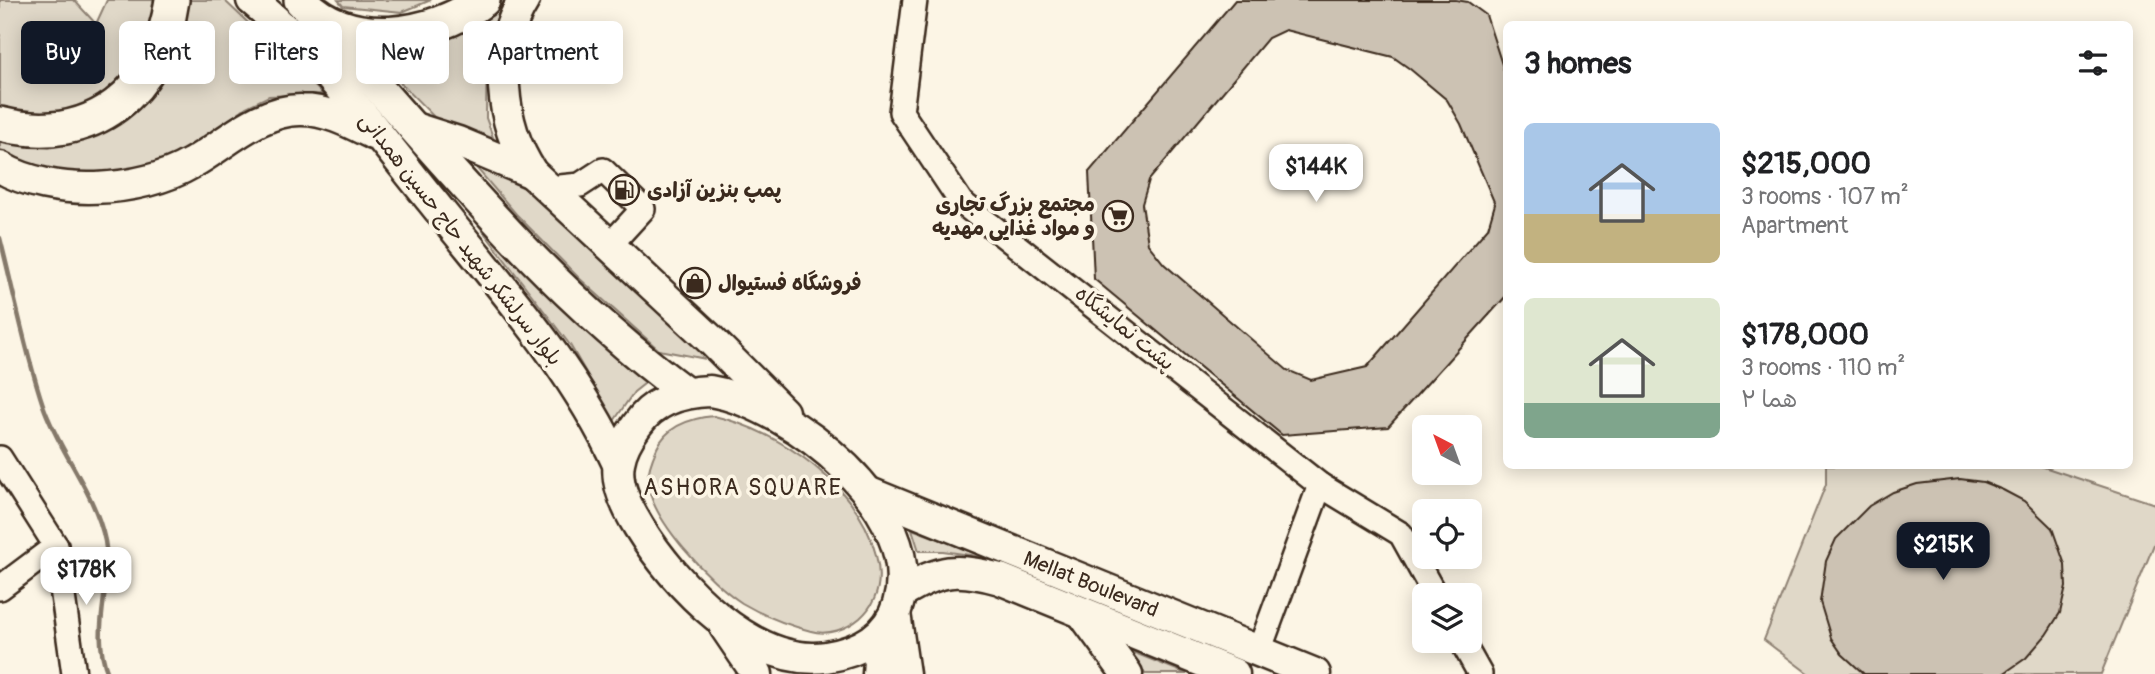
<!DOCTYPE html>
<meta charset="utf-8">
<style>
:root{--surface:#fff;--page:#f2f2f2;--text:#202124;--muted:#757577;--accent:#111827}
body{margin:0;font-family:Pangolin,"Playpen Sans Arabic",sans-serif;background:var(--page);color:var(--text);height:100vh;display:flex;flex-direction:column;font-size:26px;white-space:nowrap}
*{box-sizing:border-box;margin:0}
p{font-size:23px;color:var(--muted)}
.icon{flex:none;width:38px;height:38px;fill:none;stroke:currentColor;stroke-width:2;stroke-linecap:round;stroke-linejoin:round}
.map{position:relative;flex:1;overflow:hidden}
.side{position:absolute;left:1503px;top:21px;width:630px;height:448px;display:flex;flex-direction:column;background:var(--surface);border-radius:10px;box-shadow:0 4px 18px #0003}
.side>*{flex:none}
.banner{position:absolute;left:21px;top:21px;width:665px;height:63px;display:flex;gap:14px}
.needle{width:46px;rotate:319deg}
.fabs{position:absolute;left:1412px;top:415px;display:grid;gap:14px}
.fabs a{display:grid;place-items:center;width:70px;height:70px;border-radius:10px;background:var(--surface);box-shadow:0 4px 18px #0003;font-size:35px}
.price{position:absolute;translate:-50% -60px;padding:0 16px;border-radius:14px;background:#fff;color:#222;font-size:23px;line-height:46px;filter:drop-shadow(0 2px 4px #0008)}
.price::after{content:'';position:absolute;left:50%;top:42px;width:21px;height:16px;margin-left:-10px;background:inherit;clip-path:polygon(0 0,100% 0,50% 100%)}
.price.current{background:var(--accent);color:#fff}
ul{padding:0;list-style:none}
li{display:flex;align-items:center;gap:21px;height:175px;padding:0 21px}
li span{display:grid;place-items:center;flex:none;width:196px;height:140px;border-radius:10px;color:#555}
li>.icon{margin-inline-start:auto}
span .icon{width:84px;height:84px;fill:#fffc;stroke-width:1}
li b{font-size:30px}
h2{display:flex;justify-content:space-between;align-items:center;height:84px;padding:0 21px;font-size:30px}
.pill{padding:0 24px;border-radius:10px;background:var(--surface);box-shadow:0 4px 18px #0003;font-size:24px;line-height:63px}
.pill.current{background:var(--accent);color:#fff}
.map>svg:first-child{display:block}
.green{fill:#e0d8c8;stroke:#8e8173;stroke-width:2}
.lines{fill:none;stroke-linecap:round;stroke-linejoin:round}
.stream{stroke:#85796b;stroke-width:4.5}
.building{fill:#ccc2b3;stroke:#3b2a1e;stroke-width:2;fill-rule:evenodd}
.minor-casing{stroke:#3b2a1e;stroke-width:28}
.major-casing{stroke:#3b2a1e;stroke-width:35}
.highway-casing{stroke:#3b2a1e;stroke-width:38}
.minor{stroke:#fcf5e5;stroke-width:23}
.major{stroke:#fcf5e5;stroke-width:30}
.highway{stroke:#fcf5e5;stroke-width:33}
.labels{text-anchor:middle;stroke-width:7;stroke-linejoin:round;paint-order:stroke}
.poi-label{font-size:21px;font-weight:bold;fill:#3b2a1e;stroke:#fcf5e5;text-anchor:start}
.street-label{font-size:21px;fill:#3b2a1e;stroke:#fcf5e5}
.neighbourhood-label{font-size:23px;letter-spacing:2px;fill:#3b2a1e;stroke:#fcf5e5}
</style>
<div class="map">
<svg width="2155" height="674" viewBox="0 0 2155 674">
<rect width="100%" height="100%" fill="#fcf5e5"/>
<filter id="ink" filterUnits="userSpaceOnUse"><feTurbulence type="fractalNoise" baseFrequency=".0143" numOctaves="2"/><feDisplacementMap in="SourceGraphic" scale="14" xChannelSelector="R" yChannelSelector="G"/><feConvolveMatrix kernelMatrix="1 2 1 2 8 2 1 2 1" color-interpolation-filters="sRGB"/></filter>
<g filter="url(#ink)">
<!-- green -->
<g class="green">
<polygon points="0,0 74,0 96,24 107,0 161,0 131,75 104,99 69,116 0,108"/>
<polygon points="183,0 224,0 323,94 269,96 246,107 187,151 139,173 106,176 49,173 0,153 0,142 49,148 78,140"/>
<polygon points="338,0 431,0 402,12 343,6"/>
<polygon points="504,0 487,43 486,118 494,140 439,122 367,49 396,48 489,13"/>
<polygon points="467,157 508,171 722,362 659,350 579,278 516,214"/>
<polygon points="476,222 585,331 649,380 634,392 614,421 570,345"/>
<path d="M714,416C780,431 859,486 876,555C882,578 879,601 860,618C847,629 828,636 811,631C787,625 764,616 742,603C711,583 647,517 648,479C648,468 653,457 657,448C667,426 691,418 714,416Z"/>
<polygon points="1826,466 2041,466 2155,504 2155,542 2101,674 1809,674 1764,640 1826,484"/>
<polygon points="912,529 990,558 943,551 919,551"/>
<polygon points="1130,651 1187,674 1145,674"/>
</g>
<g class="lines">
<!-- stream -->
<path class="stream" d="M0,238C14,293 25,351 43,405C59,452 95,492 105,541C114,586 89,628 108,674"/>
</g>
<!-- building -->
<g class="building">
<path d="M1235,0H1456L1468,2L1486,15L1507,80V295L1388,427L1282,435L1094,279L1089,172ZM1285,30L1393,57L1410,69L1447,100L1461,124L1495,204L1488,228L1367,367L1311,380L1287,370L1164,264L1148,244L1142,204L1149,180L1268,38Z"/>
<polygon points="1960,479 1983,482 2003,490 2024,501 2052,528 2065,565 2066,587 2060,613 2046,635 2026,658 2003,674 1864,674 1842,654 1831,638 1820,602 1826,561 1836,539 1869,506 1893,492 1917,484"/>
</g>
<g class="lines">
<!-- minor casing -->
<g class="minor-casing">
<g id="minor">
<polyline points="915,0 901,112 961,202 1320,485 1259,651"/>
<polyline points="550,188 580,185 603,170 643,209 609,246"/>
<polyline points="0,458 56,546 74,674"/>
<polyline points="1320,485 1401,534 1435,595"/>
<polyline points="0,588 56,546"/>
<polyline points="1461,640 1480,674"/>
</g>
</g>
<!-- major casing -->
<g class="major-casing">
<g id="major">
<path d="M252,0C321,57 376,132 432,201C499,285 573,366 618,464"/>
<path d="M524,0C492,50 500,125 532,173L711,340L783,412"/>
<path d="M313,14C432,146 541,286 685,392"/>
<polyline points="414,128 458,142 532,173"/>
<path d="M0,167C52,198 141,193 192,163C226,144 260,109 302,110C327,110 351,123 373,134"/>
<path d="M710,391C792,405 926,510 898,604C888,637 858,652 826,657C752,667 674,584 639,527C629,511 615,484 619,463C621,449 629,436 637,425C654,400 681,392 710,391Z"/>
<polyline points="867,492 1315,674"/>
<path d="M902,592C940,569 957,567 1000,579L1234,674"/>
<polyline points="895,613 904,674"/>
<polyline points="1083,614 1127,674"/>
<polyline points="725,627 757,674"/>
<polyline points="878,674 881,634"/>
</g>
</g>
<!-- highway casing -->
<g class="highway-casing">
<g id="highway">
<path d="M301,0C347,51 432,38 483,0"/>
<path d="M0,124C93,147 159,92 172,0"/>
</g>
</g>
<!-- minor -->
<use href="#minor" class="minor"/>
<!-- major -->
<use href="#major" class="major"/>
<!-- highway -->
<use href="#highway" class="highway"/>
</g>
</g>
<!-- icons -->
<defs>
<g id="fuel-ring" transform="scale(1.575)"><circle r="9.5" fill="#fcf5e5" stroke="#3b2a1e" stroke-width="1.5"/><path d="M-5.5-6h7V0h2V4h1.3V-2.5L3-4.5l.8-.8L6-3V5H2.5V1h-1V6h-7ZM-4.2-4.7v3.2H.2V-4.7Z" fill="#3b2a1e"/></g>
<g id="supermarket-ring" transform="scale(1.575)"><circle r="9.5" fill="#fcf5e5" stroke="#3b2a1e" stroke-width="1.5"/><path d="M-6-5.5h2.5l.6 2H6L4.5 2H-2.5L-4.4-4H-6ZM-1.5 3.2a1.3 1.3 0 1 0 .1 0ZM3 3.2a1.3 1.3 0 1 0 .1 0Z" fill="#3b2a1e"/></g>
<g id="shop-ring" transform="scale(1.575)"><circle r="9.5" fill="#fcf5e5" stroke="#3b2a1e" stroke-width="1.5"/><path d="M-5-2.5h2.3a2.7 3.5 0 0 1 5.4 0H5L5.5 6h-11ZM-1.5-2.5h3a1.5 2.3 0 0 0-3 0Z" fill="#3b2a1e"/></g>
</defs>
<g fill-rule="evenodd">
<use href="#fuel-ring" x="624" y="190"/>
<use href="#supermarket-ring" x="1118" y="216"/>
<use href="#shop-ring" x="695" y="283"/>
</g>
<g class="labels">
<!-- poi labels -->
<g class="poi-label">
<text x="647" y="197">پمپ بنزین آزادی</text>
<text x="1095" y="211" text-anchor="end">مجتمع بزرگ تجاری<tspan x="1095" dy="24">و مواد غذایی مهدیه</tspan></text>
<text x="718" y="290">فروشگاه فستیوال</text>
</g>
<!-- street labels -->
<g class="street-label">
<text transform="translate(461 239) rotate(52)" y="7">بلوار سرلشکر شهید حاج حسین همدانی</text>
<text transform="translate(1125 328) rotate(39)" y="7">پشت نمایشگاه</text>
<text transform="translate(1091 584) rotate(22)" y="7">Mellat Boulevard</text>
</g>
<!-- neighbourhood labels -->
<g class="neighbourhood-label">
<text x="743" y="495">ASHORA SQUARE</text>
</g>
</g>
</svg>
<div class="fabs">
<a><svg class="needle" viewBox="-14 -14 28 28"><path d="M0-13l5 13h-10z" fill="#e53935"/><path d="M0 13l5-13h-10z" fill="#757577"/></svg></a>
<a><svg class="icon" aria-label="locate" viewBox="0 0 24 24"><circle cx="12" cy="12" r="6"/><path d="M12 2v4M12 18v4M2 12h4M18 12h4"/></svg></a>
<a><svg class="icon" aria-label="layers" viewBox="0 0 24 24"><path d="M12 4l9 5-9 5-9-5zM3 14l9 5 9-5"/></svg></a>
</div>
<b class="price" style="left:1316px;top:204px">$144K</b>
<b class="price current" style="left:1943px;top:582px">$215K</b>
<b class="price" style="left:86px;top:607px">$178K</b>
<div class="banner">
<a class="pill current">Buy</a>
<a class="pill">Rent</a>
<a class="pill">Filters</a>
<a class="pill">New</a>
<a class="pill">Apartment</a>
</div>
<section class="side">
<h2>3 homes<svg class="icon" aria-label="filters" viewBox="0 0 24 24"><path d="M4 7h16M4 17h16"/><circle cx="9" cy="7" r="2"/><circle cx="15" cy="17" r="2"/></svg></h2>
<ul>
<li><span style="background:linear-gradient(#a9c7e8 65%,#c2b280 0)"><svg class="icon" aria-label="home" viewBox="0 0 24 24"><path d="M3 11l9-7 9 7M6 9v11h12V9"/></svg></span><div><b>$215,000</b><p>3 rooms · 107 m²</p><p>Apartment</p></div></li>
<li><span style="background:linear-gradient(#dfe7d0 75%,#7fa58c 0)"><svg class="icon" aria-label="home" viewBox="0 0 24 24"><path d="M3 11l9-7 9 7M6 9v11h12V9"/></svg></span><div><b>$178,000</b><p>3 rooms · 110 m²</p><p>هما ۲</p></div></li>
</ul>
</section>
</div>
